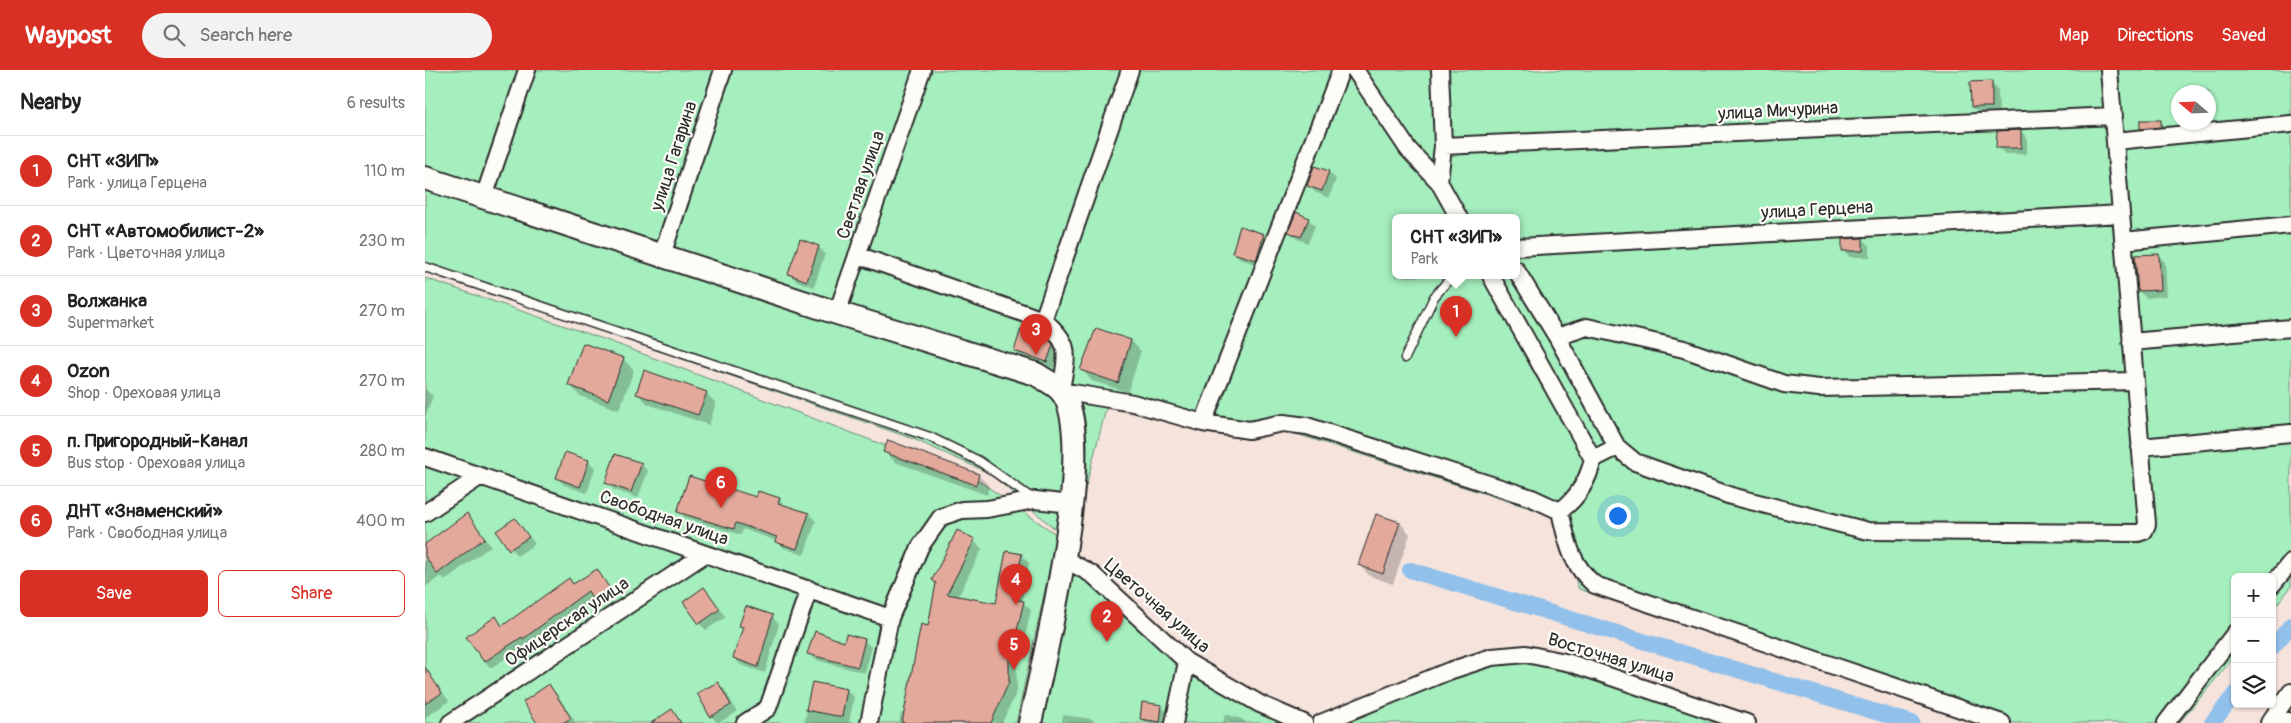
<!DOCTYPE html>
<html lang="en">
<head>
<meta charset="utf-8">
<style>
	body { margin:0; font-family:Pangolin,sans-serif; background:#f2f2f2; color:#222 }
	.controls { position:absolute; right:15px; bottom:15px; display:grid; overflow:hidden; border-radius:8px; box-shadow:0 1px 4px #0004 }
	.controls button { width:45px; height:45px; display:grid; place-items:center; padding:0; border:0; border-bottom:1px solid #e0e0e0; background:#fff; color:#222; font:25px sans-serif }
	.compass { position:absolute; left:1746px; top:15px; width:45px; height:45px; border-radius:50%; background:#fff; box-shadow:0 1px 4px #0004; rotate:289deg }
	.you { position:absolute; left:1192px; top:445px; width:18px; height:18px; margin:-12px; border:4px solid #fff; border-radius:50%; background:#1a73e8; box-shadow:0 0 0 8px #1a73e833 }
	.badge { display:grid; place-items:center; width:32px; height:32px; border-radius:50%; background:#d93025; color:#fff; font-size:16px; font-weight:700 }
	.pin { position:absolute; translate:-50% -41px; filter:drop-shadow(0 1px 2px #0008) }
	.pin::after { content:''; position:absolute; top:26px; width:18px; height:15px; background:inherit; clip-path:polygon(0 0,100% 0,50% 100%) }
	.popup { position:absolute; left:967px; top:144px; width:128px; height:65px; box-sizing:border-box; display:grid; place-content:center; border-radius:8px; background:#fff; filter:drop-shadow(0 1px 4px #0005); font-size:16px; white-space:nowrap; color:#767676 }
	.popup b { font-size:19px; color:#222 }
	.popup::after { content:''; position:absolute; left:50%; top:100%; margin-left:-10px; border:10px solid transparent; border-top-color:#fff }
	.list { margin:0; padding:0; list-style:none }
	h2 { display:flex; justify-content:space-between; align-items:center; height:65px; margin:0; padding:0 20px; font-size:21px }
	h2 small { font-size:16px; font-weight:400; color:#767676 }
	.list li { display:grid; grid-template-columns:32px 1fr auto; gap:15px; align-items:center; box-sizing:border-box; height:70px; padding:0 20px; border-top:1px solid #e0e0e0 }
	.list b { display:block; font-size:19px; white-space:nowrap }
	.list p { margin:0; font-size:16px; white-space:nowrap; color:#767676 }
	.list em { font-size:16px; font-style:normal; color:#767676 }
	.actions { display:flex; gap:10px; padding:15px 20px }
	.actions a { flex:1; padding:11px 0; border:1px solid #d93025; border-radius:8px; text-align:center; font-size:18px; color:#d93025 }
	.actions .main { background:#d93025; color:#fff }
	.icon { flex:none; width:28px; height:28px; fill:none; stroke:currentColor; stroke-width:2; stroke-linecap:round; stroke-linejoin:round }
	.map { position:relative; flex:none; width:1866px; height:653px; overflow:hidden }
	header { display:flex; align-items:center; gap:30px; box-sizing:border-box; height:70px; padding:0 25px; background:#d93025; color:#fff }
	header strong { font-size:24px }
	nav { display:flex; gap:28px; margin-inline-start:auto; font-size:18px }
	.search { width:350px; height:45px; background:#f2f2f2; display:flex; align-items:center; gap:12px; box-sizing:border-box; padding:0 18px; border-radius:28px; color:#767676; font-size:19px }
	main { display:flex }
	aside { flex:1; background:#fff }
	.map>svg:first-child { display:block }
</style>
</head>
<body>
<header>
<strong>Waypost</strong>
<div class="search"><svg class="icon" aria-label="search" viewBox="0 0 24 24"><circle cx="10" cy="10" r="6"/><path d="M15 15l6 6"/></svg>Search here</div>
<nav><a>Map</a><a>Directions</a><a>Saved</a></nav>
</header>
<main>
<aside>
<h2>Nearby<small>6 results</small></h2>
<ul class="list">
<li><span class="badge">1</span><div><b>СНТ «ЗИП»</b><p>Park · улица Герцена</p></div><em>110 m</em></li>
<li><span class="badge">2</span><div><b>СНТ «Автомобилист-2»</b><p>Park · Цветочная улица</p></div><em>230 m</em></li>
<li><span class="badge">3</span><div><b>Волжанка</b><p>Supermarket</p></div><em>270 m</em></li>
<li><span class="badge">4</span><div><b>Ozon</b><p>Shop · Ореховая улица</p></div><em>270 m</em></li>
<li><span class="badge">5</span><div><b>п. Пригородный-Канал</b><p>Bus stop · Ореховая улица</p></div><em>280 m</em></li>
<li><span class="badge">6</span><div><b>ДНТ «Знаменский»</b><p>Park · Свободная улица</p></div><em>400 m</em></li>
</ul>
<div class="actions"><a class="main">Save</a><a>Share</a></div>
</aside>
<div class="map">
<svg width="1866" height="653" viewBox="0 0 1866 653">
	<rect width="100%" height="100%" fill="#f5e3dc"/>
	<filter id="ink" filterUnits="userSpaceOnUse"><feTurbulence type="fractalNoise" baseFrequency=".02" numOctaves="2"/><feDisplacementMap in="SourceGraphic" scale="10" xChannelSelector="R" yChannelSelector="G"/><feConvolveMatrix kernelMatrix="1 2 1 2 8 2 1 2 1" color-interpolation-filters="sRGB"/></filter>
	<g filter="url(#ink)">
		<!-- green -->
		<path fill="#a5eebd" stroke="#688c74" fill-rule="evenodd" d="M0,0H1866V517L1847,540V507H1810V586L1754,653H1555L1154,519L1127,445L862,361L808,367L682,335L648,466L629,458L564,403L486,368L0,200ZM1754,22H1784V52H1754ZM971,148H1091V206H971Z
			M0,208L181,270L554,411L632,465L591,653H0Z
			M640,489L762,592L879,653H605Z
			M1101,584L1322,653H896L1024,601Z"/>
		<!-- shadow -->
		<path fill="#0003" fill-rule="evenodd" d="M1566,13L1573,20L1574,43L1554,44L1547,37Z
			M1735,51L1742,58L1723,65L1717,58ZM1730,56L1731,58L1722,59V57Z
			M1596,61L1602,68V84H1580L1573,77Z
			M890,97L904,102L911,109L904,128L890,122L883,115Z
			M883,149L890,156L883,173L872,169L865,162Z
			M816,158L839,165L846,172L838,197L816,189L809,182Z
			M1438,169L1445,176V187H1425L1418,180Z
			M394,177L400,184L389,217L371,211L364,204Z
			M1733,185L1740,192L1742,226L1721,228L1714,221Z
			M622,269L634,282L629,298L597,288L590,281Z
			M706,271L716,281L703,322L667,311L657,300Z
			M198,289L209,300L194,340L155,326L145,315Z
			M0,319L8,326L0,347Z
			M212,323H281L291,333L284,355L223,334Z
			M460,382L553,405L564,416L562,425L470,392Z
			M163,391L170,398L162,423L139,415L132,408Z
			M216,394L223,401L213,428L189,420L182,413Z
			M332,428L354,429L361,437L384,444L391,451L379,485L359,478L352,471L318,459L316,465L261,448L254,442Z
			M42,444L66,476L20,510L16,506L0,517V475Z
			M952,445L975,453L985,464L968,514L945,506L934,495Z
			M90,449L110,474L92,486L73,461Z
			M533,462L549,471L557,479L533,527L572,534L596,485L604,493L597,532L606,540L598,576L591,575L592,621L577,653L552,649V653H474L476,643H480Z
			M171,500L191,527L176,536L169,528L106,575L104,573L66,598L59,591L71,548L79,557L144,509L149,515Z
			M279,519L301,547L281,560L275,554Z
			M347,547L354,554L340,603L316,595L309,588L319,559L316,556Z
			M439,570L446,577L440,603L391,590L384,583Z
			M0,599L24,631L0,648Z
			M293,613L300,620L312,642L293,653L286,646Z
			M388,613L422,620L429,627L424,653H379Z
			M124,616L131,623L151,653H113Z
			M736,636L743,643L742,653H721L716,648Z
			M800,644L817,649L821,653H798Z
			M638,645L667,649L671,653H637Z"/>
		<g fill="none" stroke-linecap="round" stroke-linejoin="round">
			<!-- canal -->
			<path stroke="#91c0eb" stroke-width="16" d="M985,500L1487,653
				M1847,578L1866,555
				M1787,653L1810,624"/>
		</g>
		<!-- building -->
		<path fill="#e3aa9c" stroke="#2b2b2b" d="M1567,11V37H1546L1545,12Z
			M1715,50H1736V57L1715,59Z
			M1596,60V78H1571L1572,61Z
			M889,96L904,101L897,121L882,116Z
			M871,142L884,148L876,167L863,162Z
			M815,156L839,164L831,190L807,183Z
			M1438,168V181H1417V169Z
			M375,169L394,176L382,211L363,204Z
			M1734,184L1736,220L1713,221L1710,185Z
			M671,258L706,270L693,313L655,300Z
			M596,259L623,268L626,272L628,275L622,292L589,281Z
			M158,273L199,288L183,330L143,315Z
			M219,300L282,322L273,345L211,324Z
			M463,370L554,404L551,415L458,382Z
			M140,382L164,390L155,417L131,408Z
			M190,384L217,393L206,422L180,413Z
			M264,406L331,427L333,421L355,428L353,433L384,443L372,479L350,472L352,467L311,453L309,459L252,442Z
			M42,443L60,468L12,504L0,486V474Z
			M951,444L975,452L958,504L933,495Z
			M90,448L104,467L84,480L71,461Z
			M532,460L550,469L522,524L571,533L581,481L597,484L588,529L599,531L590,569L584,568V612L566,653H477L496,554L503,556L511,513L507,510Z
			M172,499L185,519L168,530L163,521L98,569L97,567L59,592L41,567L71,546L77,556L144,508L148,514Z
			M279,517L295,539L274,554L258,532Z
			M321,536L348,545L333,597L308,588L318,557L314,556Z
			M390,561L419,572L421,564L440,569L433,597L382,584Z
			M0,597L17,623L0,634Z
			M293,612L306,635L285,647L272,623Z
			M387,612L422,619L417,647L381,640Z
			M124,614L146,648L138,653H112L98,632Z
			M717,632L737,635L735,652L715,649Z
			M247,639L256,653H226Z"/>
		<g fill="none" stroke-linecap="round" stroke-linejoin="round">
			<!-- lane casing -->
			<g stroke="#2b2b2b" stroke-width="11">
				<path id="lane" d="M0,197L505,367L554,391L608,429
					M980,288L1009,227L1027,206"/>
			</g>
			<!-- street casing -->
			<g stroke="#2b2b2b" stroke-width="20">
				<path id="street" d="M705,0L618,250C649,275 641,285 636,321L708,333L778,353L824,360L858,353L882,356L1107,428L1135,441C1142,471 1145,494 1170,515L1577,653
					M930,0L983,79L1014,112
					M1015,0L1018,76L1014,112L1034,148
					M1690,71L1866,54
					M1018,76L1689,46
					M59,127L102,0
					M1698,171L1866,155
					M1091,177L1696,144
					M237,185L298,0
					M432,185L618,250
					M1091,200L1132,267L1192,377
					M1066,206L1168,389C1163,411 1153,428 1135,441
					M412,243L497,0
					M1132,267L1162,257L1259,279L1359,314L1394,318L1709,311
					M1706,272L1866,258
					M778,353L916,0
					M1715,377L1866,363
					M0,387L465,548
					M1168,389L1192,377L1210,392L1306,426L1443,461L1713,463L1719,461L1722,454L1684,0
					M0,443L56,406
					M640,489L668,505L762,592L835,634L879,653
					M1847,515L1866,492
					M1849,646L1866,652
					M25,653L280,484
					M320,653L343,638L384,519
					M444,653L465,548L495,477L516,447L537,440L562,439L610,430L646,434
					M749,653L762,592
					M896,653L1024,601L1067,587L1101,584L1145,593L1322,653
					M1741,653L1810,563
					M1844,653L1866,622"/>
			</g>
			<!-- secondary casing -->
			<g stroke="#2b2b2b" stroke-width="26">
				<path id="secondary" d="M0,108L412,243L611,304C618,309 630,314 636,321C675,365 618,593 605,653"/>
			</g>
			<!-- lane -->
			<use href="#lane" stroke="#fdfcf7" stroke-width="8"/>
			<!-- street -->
			<use href="#street" stroke="#fdfcf7" stroke-width="16"/>
			<!-- secondary -->
			<use href="#secondary" stroke="#fdfcf7" stroke-width="22"/>
		</g>
	</g>
	<g text-anchor="middle" dominant-baseline="central" stroke-width="4.5" stroke-linejoin="round" paint-order="stroke">
		<!-- street labels -->
		<g font-size="18" fill="#2b2b2b" stroke="#fdfcf7">
			<text transform="translate(1353 41) rotate(-3)">улица Мичурина</text>
			<text transform="translate(249 86) rotate(-72)">улица Гагарина</text>
			<text transform="translate(436 115) rotate(-71)">Светлая улица</text>
			<text transform="translate(1392 140) rotate(-3)">улица Герцена</text>
			<text transform="translate(239 448) rotate(19)">Свободная улица</text>
			<text transform="translate(732 536) rotate(41)">Цветочная улица</text>
			<text transform="translate(142 552) rotate(-34)">Офицерская улица</text>
			<text transform="translate(1186 588) rotate(17)">Восточная улица</text>
		</g>
	</g>
</svg>
<div class="controls">
<button>+</button>
<button>−</button>
<button><svg class="icon" aria-label="layers" viewBox="0 0 24 24"><path d="M12 4l9 5-9 5-9-5zM3 14l9 5 9-5"/></svg></button>
</div>
<svg class="compass" viewBox="-18 -18 36 36"><path d="M0-13l5 13h-10z" fill="#e53935"/><path d="M0 13l5-13h-10z" fill="#767676"/></svg>
<div class="you"></div>
<div class="pin badge" style="left:1031px;top:267px">1</div>
<div class="popup"><b>СНТ «ЗИП»</b>Park</div>
<div class="pin badge" style="left:682px;top:572px">2</div>
<div class="pin badge" style="left:611px;top:285px">3</div>
<div class="pin badge" style="left:591px;top:535px">4</div>
<div class="pin badge" style="left:589px;top:600px">5</div>
<div class="pin badge" style="left:296px;top:438px">6</div>
</div>
</main>
</body>
</html>
